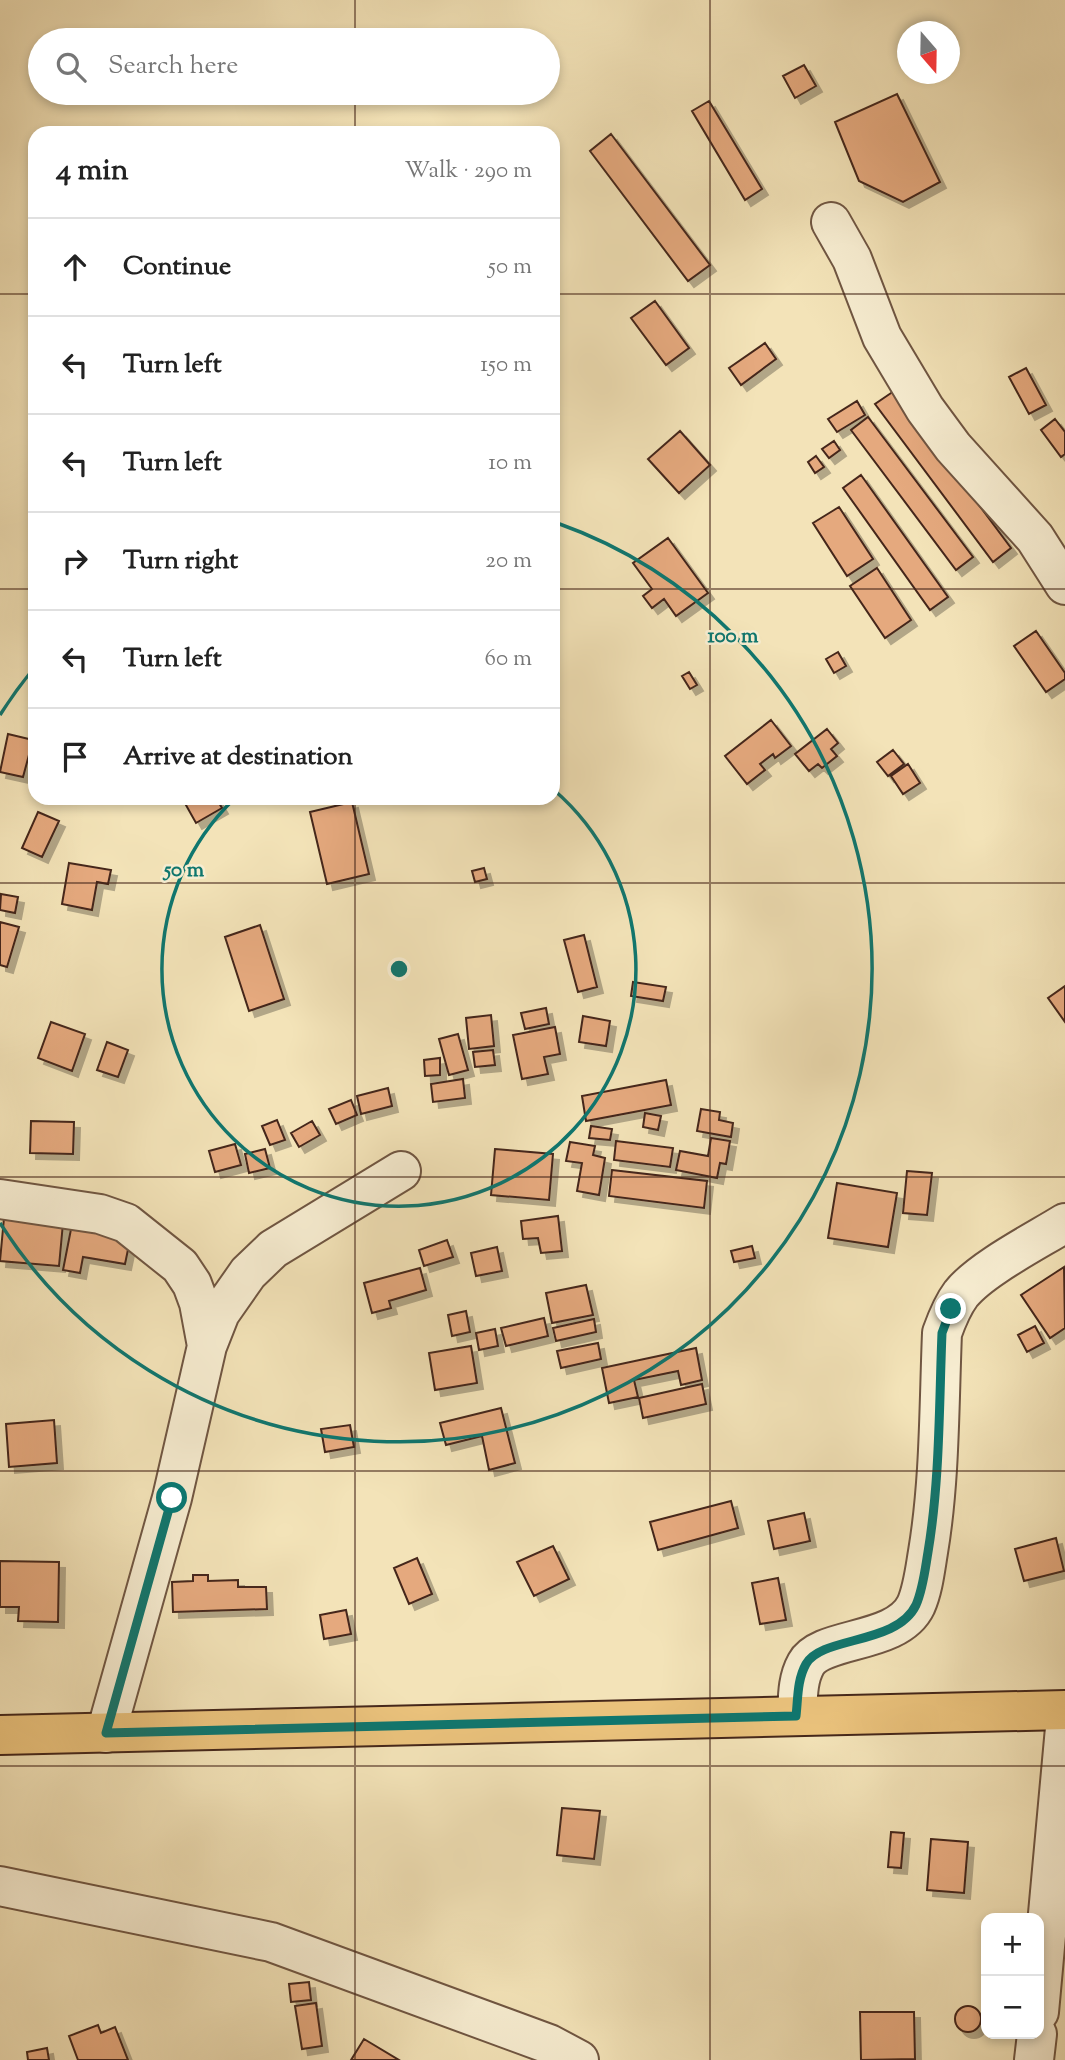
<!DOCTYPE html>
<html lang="en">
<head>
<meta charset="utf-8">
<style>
	body { margin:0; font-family:"Sorts Mill Goudy",serif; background:#f6f6f6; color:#222 }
	.controls { position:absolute; right:21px; bottom:21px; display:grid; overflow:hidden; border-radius:14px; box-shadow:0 4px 10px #0003 }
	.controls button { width:63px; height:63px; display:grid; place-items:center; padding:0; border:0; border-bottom:2px solid #e0e0e0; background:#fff; color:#222; font:35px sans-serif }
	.compass { position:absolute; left:897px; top:21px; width:63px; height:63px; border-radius:50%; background:#fff; box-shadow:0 4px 10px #0003; rotate:160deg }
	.stop { position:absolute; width:21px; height:21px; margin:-16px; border:5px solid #0f766e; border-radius:50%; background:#fff }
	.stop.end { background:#0f766e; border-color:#fff; box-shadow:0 2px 7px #0008 }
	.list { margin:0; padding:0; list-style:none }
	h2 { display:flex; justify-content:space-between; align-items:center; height:91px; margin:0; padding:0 28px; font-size:30px }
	h2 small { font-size:23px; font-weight:400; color:#767676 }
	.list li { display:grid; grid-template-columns:46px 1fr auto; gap:21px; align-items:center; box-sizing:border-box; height:98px; padding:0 28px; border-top:2px solid #e0e0e0 }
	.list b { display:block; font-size:26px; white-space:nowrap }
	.list em { font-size:23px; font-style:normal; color:#767676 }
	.icon { flex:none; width:38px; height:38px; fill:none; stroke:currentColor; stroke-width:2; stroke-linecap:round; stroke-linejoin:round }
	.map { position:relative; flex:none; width:1065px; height:2060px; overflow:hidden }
	.search { position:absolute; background:#fff; box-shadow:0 4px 10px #0003; left:28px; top:28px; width:532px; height:77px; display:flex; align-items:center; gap:18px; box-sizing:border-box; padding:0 24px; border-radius:38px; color:#767676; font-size:26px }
	.panel { position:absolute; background:#fff; box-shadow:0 4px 10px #0003; left:28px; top:126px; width:532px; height:679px; border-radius:21px }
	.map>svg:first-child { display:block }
</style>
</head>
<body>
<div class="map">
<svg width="1065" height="2060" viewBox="0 0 1065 2060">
	<defs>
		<filter id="shadow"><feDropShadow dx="6" dy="6" stdDeviation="0" flood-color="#0004"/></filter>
	</defs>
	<rect width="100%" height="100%" fill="#f3e3b8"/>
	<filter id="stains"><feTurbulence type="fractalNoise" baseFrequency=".00286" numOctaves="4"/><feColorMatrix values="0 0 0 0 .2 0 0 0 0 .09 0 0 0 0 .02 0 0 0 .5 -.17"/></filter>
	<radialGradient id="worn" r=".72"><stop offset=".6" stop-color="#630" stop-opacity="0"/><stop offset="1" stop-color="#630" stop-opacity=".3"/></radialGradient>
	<!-- building -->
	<path fill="#e5a97e" stroke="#45271a" stroke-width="2" filter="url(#shadow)" d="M804,65L816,86L795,98L783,76Z
		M897,94L940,182L903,202L859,181L835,122Z
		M709,101L762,189L745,200L692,111Z
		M611,134L710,265L688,281L590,151Z
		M655,301L689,348L666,365L631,318Z
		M765,343L776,359L741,385L729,368Z
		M1026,368L1046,405L1029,414L1009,377Z
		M894,391L1011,548L993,562L875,404Z
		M857,401L865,415L837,432L828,419Z
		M868,417L973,557L956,570L851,430Z
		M1055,419L1065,432V454L1061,457L1041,430Z
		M680,431L710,465L679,493L648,459Z
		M834,441L840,450L829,458L822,449Z
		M816,456L824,467L815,473L808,462Z
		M861,475L948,597L930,610L843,488Z
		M839,507L873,559L847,576L813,523Z
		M668,538L708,593L676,616L664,599L652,608L643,596L652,589L633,563Z
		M877,568L911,620L885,638L850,586Z
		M1036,631L1065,673V679L1046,692L1014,646Z
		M838,652L846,666L834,673L826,659Z
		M689,672L697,685L690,689L682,676Z
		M771,720L791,746L775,758L773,754L760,764L765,770L747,784L725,756Z
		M827,729L838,743L831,749L837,756L822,768L818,764L809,771L795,754Z
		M8,734L33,740L23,777L0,772Z
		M893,750L904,764L888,776L877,762Z
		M908,764L920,783L903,794L891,776Z
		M182,798H216L222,808L196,823Z
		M352,802L369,874L327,884L310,812Z
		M38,812L59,821L42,857L22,848Z
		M69,863L111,870L108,884L97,882L92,910L62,904Z
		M484,868L487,879L475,882L472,871Z
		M1,894L18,897L15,913L0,910Z
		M0,922L19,927L7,967L0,965Z
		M260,925L284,999L249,1011L225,937Z
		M584,935L597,987L578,992L564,940Z
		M633,982L666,987L663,1001L631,996Z
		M1065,986V1022L1048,998Z
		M546,1008L549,1024L525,1029L521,1013Z
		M491,1015L494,1046L469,1049L466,1018Z
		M583,1016L610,1021L606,1046L579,1042Z
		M51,1022L85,1034L72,1071L38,1058Z
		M555,1027L560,1054L544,1057L548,1074L522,1079L513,1035Z
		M458,1034L468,1070L449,1075L439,1039Z
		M107,1042L128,1050L118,1077L97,1070Z
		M493,1050L495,1065L475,1067L473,1052Z
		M440,1058V1075L425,1076L424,1060Z
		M463,1079L465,1098L433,1102L431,1084Z
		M666,1080L671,1105L586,1121L582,1096Z
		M388,1088L392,1106L361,1114L357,1096Z
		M351,1100L357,1115L336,1124L329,1109Z
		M701,1109L720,1112L719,1120L733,1123L731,1137L697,1131Z
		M645,1113L661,1116L658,1130L643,1127Z
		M277,1120L285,1140L270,1145L262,1126Z
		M31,1121L74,1122L73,1154L30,1153Z
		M312,1121L320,1135L299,1147L291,1133Z
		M591,1126L612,1129L610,1140L589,1138Z
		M711,1138L730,1141L726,1164L720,1163L717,1178L676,1170L680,1151L708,1156Z
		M616,1141L673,1148L670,1167L614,1160Z
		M570,1142L595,1146L593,1155L605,1158L599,1195L577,1191L582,1163L566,1161Z
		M235,1144L241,1165L215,1172L209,1151Z
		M265,1149L270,1168L249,1173L245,1154Z
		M495,1149L553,1154L549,1200L491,1195Z
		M612,1170L707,1181L704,1208L609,1196Z
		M907,1171L932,1173L927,1215L903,1213Z
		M837,1183L897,1193L888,1247L828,1238Z
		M558,1216L562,1251L541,1253L538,1238L523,1239L521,1221Z
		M4,1218L63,1223L59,1266L0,1261Z
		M72,1224L131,1235L125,1264L83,1257L80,1273L63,1270Z
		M447,1240L453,1257L424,1266L419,1250Z
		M752,1246L755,1258L734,1262L731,1251Z
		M497,1247L502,1271L476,1276L471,1253Z
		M1064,1267L1065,1328L1050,1338L1021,1295Z
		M420,1268L426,1290L389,1301L391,1308L372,1313L364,1283Z
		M586,1285L593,1315L552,1323L546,1293Z
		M466,1311L470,1332L452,1336L448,1315Z
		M544,1318L548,1336L506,1346L501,1328Z
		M594,1319L596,1332L556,1341L553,1328Z
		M1035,1326L1044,1343L1027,1352L1018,1335Z
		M495,1329L498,1346L479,1350L476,1333Z
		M598,1343L601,1359L561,1368L557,1351Z
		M471,1346L477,1383L435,1390L429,1353Z
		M696,1348L702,1380L681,1385L678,1371L634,1380L638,1397L609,1403L602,1368Z
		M702,1384L706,1404L643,1418L639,1398Z
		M501,1408L515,1463L489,1470L482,1436L446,1445L440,1423Z
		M54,1420L57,1463L9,1467L6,1424Z
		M350,1425L354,1447L325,1452L321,1429Z
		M731,1501L738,1528L658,1550L650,1522Z
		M804,1513L810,1541L774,1549L768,1521Z
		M1056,1538L1064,1571L1024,1581L1015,1549Z
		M553,1546L569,1579L534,1596L517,1562Z
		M417,1558L432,1594L409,1604L394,1568Z
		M0,1561L59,1562L58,1622L18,1621L19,1607H0Z
		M193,1575H208V1581L238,1580V1587H266L267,1609L173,1612L172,1582L193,1581Z
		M778,1578L786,1620L760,1624L752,1583Z
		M346,1610L351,1634L324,1639L320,1615Z
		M562,1808L600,1811L594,1859L557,1855Z
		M891,1832L904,1833L901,1868L888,1867Z
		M931,1839L968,1842L964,1893L927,1890Z
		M309,1982L311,2000L291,2002L289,1984Z
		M316,2003L322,2046L302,2049L295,2006Z
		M955 2019a13 13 0 1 1 26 0a13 13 0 1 1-26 0Z
		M860,2012H914L915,2059L861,2060Z
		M98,2025L101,2033L115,2027L128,2060H78L69,2036Z
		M364,2039L399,2060H351Z
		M47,2048L49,2060H28L27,2052Z"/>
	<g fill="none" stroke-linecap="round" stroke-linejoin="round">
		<!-- minor casing -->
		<g stroke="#705642" stroke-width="42">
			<path id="minor" d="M831,222L852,259L882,337L925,409L953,447L1035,538L1065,585
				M0,1199L100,1214L126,1223L180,1266L192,1284L199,1303L207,1346
				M797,1716C798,1699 797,1680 806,1664C821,1636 897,1645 916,1605C923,1589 925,1570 928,1552C940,1480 939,1406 942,1333C947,1319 952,1306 961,1294C981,1269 1036,1241 1065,1223
				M106,1733L172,1498L207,1346L220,1313L248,1273L273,1249L401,1171
				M0,1886L271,1942L549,2044L579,2060
				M1039,2012L1065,1728
				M1034,2060L1037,2034"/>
		</g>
		<!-- major casing -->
		<g stroke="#45271a" stroke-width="42">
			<path id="major" d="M0,1735L1065,1710"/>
		</g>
		<!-- minor -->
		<use href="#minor" stroke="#f7edd1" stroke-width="38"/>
		<!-- major -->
		<use href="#major" stroke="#eac27c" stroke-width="38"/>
	</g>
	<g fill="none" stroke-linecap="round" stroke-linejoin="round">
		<!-- route -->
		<path stroke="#0f766e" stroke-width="9" d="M172,1498L106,1733L796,1716C798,1699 797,1680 806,1664C822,1636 897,1645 916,1605C923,1589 925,1570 928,1552C940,1480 939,1406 942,1333L951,1309"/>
	</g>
	<!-- grid -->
	<path fill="none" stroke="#45271a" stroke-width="2" stroke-opacity="0.55" d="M355,0V40M710,0V2060M355,93V133M0,294H35M553,294H1065M0,589H35M553,589H1065M355,798V2060M0,883H1065M0,1177H1065M0,1471H1065M0,1766H1065"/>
	<!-- distance rings -->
	<g fill="none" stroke="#0f766e" stroke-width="3.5">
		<path d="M554 790A237 237 0 1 1 234 799"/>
		<path d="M0 715A473 473 0 0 1 34 668M557 523A473 473 0 1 1 0 1223"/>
	</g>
	<circle cx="399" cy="969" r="10" fill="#0f766e" stroke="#f7edd1" stroke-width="3.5"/>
	<g font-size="21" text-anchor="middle" font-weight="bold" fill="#0f766e" stroke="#f7edd1" stroke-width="5" stroke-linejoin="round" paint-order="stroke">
		<text x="733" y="642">100 m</text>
		<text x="184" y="876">50 m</text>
	</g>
	<rect width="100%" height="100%" filter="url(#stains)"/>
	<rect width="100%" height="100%" fill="url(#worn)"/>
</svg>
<div class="controls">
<button>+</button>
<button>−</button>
</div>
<svg class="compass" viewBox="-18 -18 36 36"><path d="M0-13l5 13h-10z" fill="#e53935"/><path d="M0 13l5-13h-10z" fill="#767676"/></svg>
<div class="stop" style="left:172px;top:1498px"></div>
<div class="stop end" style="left:951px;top:1309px"></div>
<div class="search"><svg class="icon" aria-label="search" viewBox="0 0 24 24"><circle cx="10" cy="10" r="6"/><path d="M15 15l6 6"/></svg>Search here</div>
<section class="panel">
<h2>4 min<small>Walk · 290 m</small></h2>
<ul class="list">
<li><svg class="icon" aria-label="ahead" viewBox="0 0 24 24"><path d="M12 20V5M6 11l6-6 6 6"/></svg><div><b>Continue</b></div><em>50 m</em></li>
<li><svg class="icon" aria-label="left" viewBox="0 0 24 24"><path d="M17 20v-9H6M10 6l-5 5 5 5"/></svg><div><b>Turn left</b></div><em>150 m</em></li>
<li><svg class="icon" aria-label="left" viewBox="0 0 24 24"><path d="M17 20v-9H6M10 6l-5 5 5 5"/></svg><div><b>Turn left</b></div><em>10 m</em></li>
<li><svg class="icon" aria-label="right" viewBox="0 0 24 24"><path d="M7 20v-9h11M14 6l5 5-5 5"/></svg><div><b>Turn right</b></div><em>20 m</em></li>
<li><svg class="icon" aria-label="left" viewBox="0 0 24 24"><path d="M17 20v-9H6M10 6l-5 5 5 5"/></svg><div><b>Turn left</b></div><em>60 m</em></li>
<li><svg class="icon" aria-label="arrive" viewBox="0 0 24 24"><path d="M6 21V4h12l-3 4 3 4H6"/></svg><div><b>Arrive at destination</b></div></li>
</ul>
</section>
</div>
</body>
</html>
